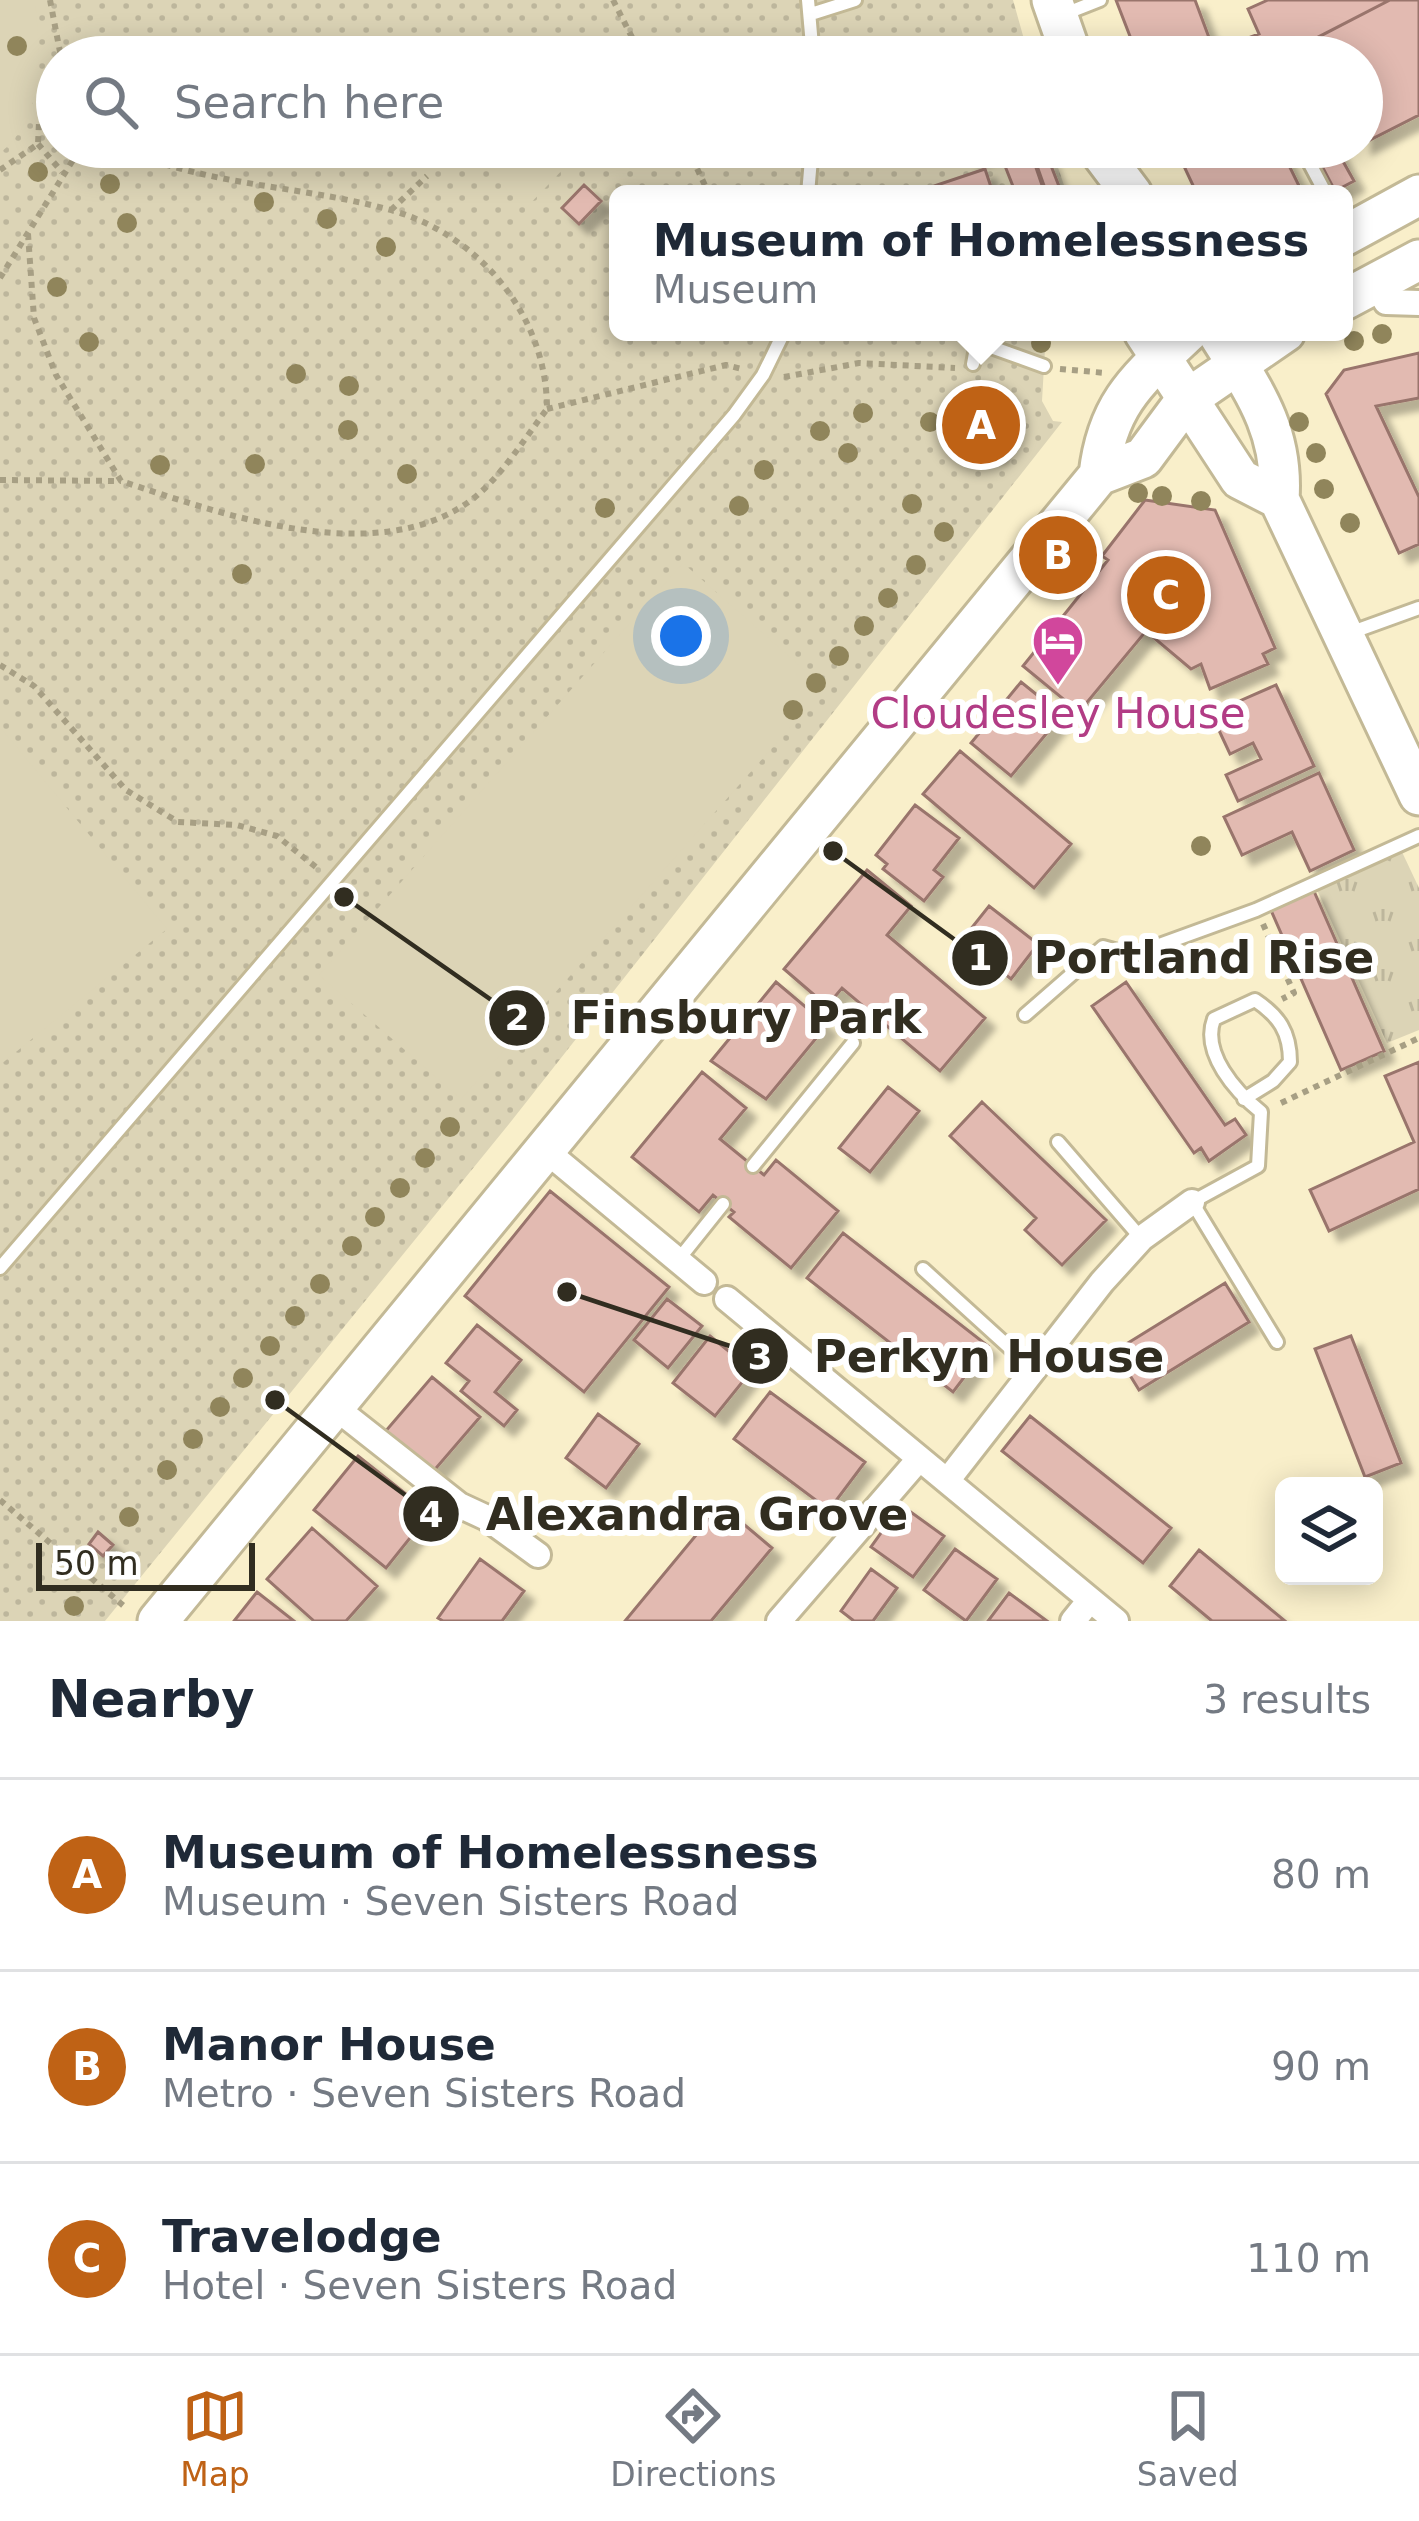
<!DOCTYPE html>
<html lang="en">
<head>
<meta charset="utf-8">
<style>
	body { margin:0; font-family:"DejaVu Sans",sans-serif; background:#f2f2f3; color:#1f2937 }
	.controls { position:absolute; right:36px; bottom:36px; display:grid; overflow:hidden; border-radius:18px; box-shadow:0 6px 30px #0003 }
	.controls button { width:108px; height:108px; display:grid; place-items:center; padding:0; border:0; border-bottom:3px solid #e0e1e3; background:#fff; color:#1f2937; font:60px sans-serif }
	.scale { position:absolute; left:36px; bottom:30px; width:219px; box-sizing:border-box; padding-left:12px; border:6px solid #312d20; border-top:0; font-size:33px; line-height:42px; white-space:nowrap; color:#312d20; -webkit-text-stroke:9px #fff; paint-order:stroke }
	.you { position:absolute; left:681px; top:636px; width:42px; height:42px; margin:-30px; border:9px solid #fff; border-radius:50%; background:#1a73e8; box-shadow:0 0 0 18px #1a73e833 }
	.badge { display:grid; place-items:center; width:78px; height:78px; border-radius:50%; background:#bf6215; color:#fff; font-size:39px; font-weight:700 }
	.pin { position:absolute; translate:-50% -50%; border:6px solid #fff; box-shadow:0 3px 12px #0006 }
	.popup { position:absolute; left:609px; top:185px; width:744px; height:156px; box-sizing:border-box; display:grid; place-content:center; border-radius:18px; background:#fff; filter:drop-shadow(0 3px 9px #0005); font-size:39px; white-space:nowrap; color:#747a83 }
	.popup b { font-size:45px; color:#1f2937 }
	.popup::after { content:''; position:absolute; left:50%; top:100%; margin-left:-24px; border:24px solid transparent; border-top-color:#fff }
	.list { margin:0; padding:0; list-style:none }
	h2 { display:flex; justify-content:space-between; align-items:center; height:156px; margin:0; padding:0 48px; font-size:51px }
	h2 small { font-size:39px; font-weight:400; color:#747a83 }
	.list li { display:grid; grid-template-columns:78px 1fr auto; gap:36px; align-items:center; box-sizing:border-box; height:192px; padding:0 48px; border-top:3px solid #e0e1e3 }
	.list b { display:block; font-size:45px; white-space:nowrap }
	.list p { margin:0; font-size:39px; white-space:nowrap; color:#747a83 }
	.list em { font-size:39px; font-style:normal; color:#747a83 }
	.icon { flex:none; width:66px; height:66px; fill:none; stroke:currentColor; stroke-width:2; stroke-linecap:round; stroke-linejoin:round }
	.map { position:relative; flex:none; width:1419px; height:1621px; overflow:hidden }
	.search { position:absolute; background:#fff; box-shadow:0 6px 30px #0003; left:36px; right:36px; top:36px; height:132px; display:flex; align-items:center; gap:30px; box-sizing:border-box; padding:0 42px; border-radius:66px; color:#747a83; font-size:45px }
	.sheet { height:732px; background:#fff }
	nav { display:flex; justify-content:space-around; align-items:center; box-sizing:border-box; height:168px; border-top:3px solid #e0e1e3; background:#fff; font-size:33px; color:#747a83 }
	nav a { display:grid; justify-items:center; gap:6px }
	nav .on { color:#bf6215 }
	.map>svg:first-child { display:block }
</style>
</head>
<body>
<div class="map">
<svg width="1419" height="1621" viewBox="0 0 1419 1621">
	<defs>
		<pattern id="grass-tufts" width="24" height="20" patternUnits="userSpaceOnUse" patternTransform="scale(3)"><rect width="24" height="20" fill="#dcd4b6"/><path d="M3 7l-1-3M5 7V3M7 7l1-3M15 17l-1-3M17 17v-4M19 17l1-3" fill="none" stroke="#bdb69c"/></pattern>
		<pattern id="park-dots" width="8" height="8" patternUnits="userSpaceOnUse" patternTransform="scale(3)"><rect width="8" height="8" fill="#dcd4b6"/><path d="M2 2h.1M6 6h.1" fill="none" stroke="#bdb69c" stroke-width="1.8" stroke-linecap="round"/></pattern>
		<filter id="shadow"><feDropShadow dx="10" dy="10" stdDeviation="3" flood-color="#0004"/></filter>
	</defs>
	<rect width="100%" height="100%" fill="#f9efca"/>
	<!-- grass -->
	<path fill="url(#grass-tufts)" d="M1402,852L1419,888V1030L1387,1043L1317,890Z"/>
	<!-- park -->
	<path fill="url(#park-dots)" d="M0,0H1013L1029,57H57V147H1051L1067,194H618V332H1046L1042,401L1053,421L1062,422L509,1124L105,1621H0Z"/>
	<!-- garden -->
	<path fill="#dcd4b6" d="M0,0H35C40,53 47,116 0,153Z
		M479,147H550L568,164L526,208L471,155Z
		M683,563L825,688L461,1099L319,975Z
		M0,727L167,929L0,1065Z"/>
	<!-- building -->
	<path fill="#e2bab1" stroke="#99746c" stroke-width="3" filter="url(#shadow)" d="M1116,0H1195L1214,51L1226,46L1231,57H1138Z
		M1268,0H1390L1280,57H1231L1226,46L1259,34L1248,9Z
		M1390,0H1419V115L1362,144V57L1287,53Z
		M967,147H1000L970,158Z
		M1029,147L1045,194H1016L998,148Z
		M1175,147H1280L1303,194H1197Z
		M1312,147H1335L1354,181L1335,191Z
		M1048,158L1062,194H1047L1036,163Z
		M985,169L993,193L913,194V193Z
		M584,185L601,201L579,224L562,208Z
		M1419,353V398L1376,406L1419,497V544L1399,553L1326,394L1344,370Z
		M964,399L1001,401L997,452L960,449Z
		M1145,500L1215,510L1275,648L1263,654L1268,664L1210,689L1201,664L1191,669L1146,631L1079,712L1023,666L1108,560L1102,556Z
		M1021,682L1062,715L1011,776L971,743Z
		M1276,685L1314,766L1238,801L1226,775L1261,759L1253,743L1230,754L1216,724L1239,714L1235,703Z
		M960,751L1071,844L1034,888L923,794Z
		M1319,773L1354,850L1310,871L1292,832L1242,855L1224,817Z
		M915,805L959,838L934,870L943,877L924,901L883,869L887,864L876,855Z
		M867,870L911,906L887,935L985,1018L940,1071L842,988L827,1006L784,969Z
		M1313,889L1384,1051L1341,1070L1270,908Z
		M989,906L1038,944L1011,979L962,940Z
		M776,982L827,1025L766,1099L711,1061Z
		M1126,982L1225,1125L1235,1119L1246,1135L1209,1161L1201,1148L1194,1153L1092,1006Z
		M1419,1062V1189L1329,1231L1310,1190L1414,1142L1385,1076Z
		M702,1072L746,1108L720,1139L764,1175L776,1160L838,1211L791,1268L729,1217L734,1212L713,1195L699,1212L632,1157Z
		M888,1087L919,1111L870,1172L839,1148Z
		M982,1102L1106,1220L1062,1265L1025,1230L1036,1218L950,1136Z
		M550,1191L669,1287L584,1392L465,1296Z
		M843,1233L988,1346L953,1392L807,1278Z
		M1225,1283L1249,1322L1139,1390L1115,1351Z
		M667,1299L702,1326L668,1368L634,1340Z
		M477,1325L521,1360L495,1392L517,1410L504,1426L461,1391L469,1381L446,1363Z
		M710,1336L752,1370L715,1416L673,1383Z
		M1351,1336L1401,1463L1365,1477L1315,1349Z
		M432,1377L480,1417L431,1474L384,1433Z
		M770,1392L865,1462L829,1510L734,1439Z
		M598,1414L639,1444L606,1488L566,1458Z
		M1030,1416L1171,1528L1143,1563L1002,1451Z
		M358,1456L430,1513L386,1568L314,1510Z
		M721,1505L772,1548L711,1621H625Z
		M901,1505L944,1536L913,1577L871,1547Z
		M312,1528L377,1586L346,1621H314L267,1579Z
		M98,1532L113,1545L103,1556L89,1544Z
		M955,1549L997,1579L966,1621L924,1590Z
		M1199,1550L1285,1621H1212L1170,1586Z
		M480,1559L524,1591L502,1621H443L438,1618Z
		M871,1569L897,1588L873,1621H854L841,1611Z
		M257,1592L294,1621H234Z
		M1009,1593L1047,1621H988Z"/>
	<g fill="none" stroke-linecap="round" stroke-linejoin="round">
		<!-- service casing -->
		<g stroke="#c3b996" stroke-width="18">
			<path id="service" d="M808,0L813,57
				M811,14L855,0
				M1062,15L1100,0
				M1301,147L1326,194
				M808,194L812,147
				M980,343L1044,366
				M973,364L979,332
				M1347,634L1419,608
				M1025,1015L1103,947L1132,955L1256,910L1419,836
				M1244,1099L1273,1081L1290,1062C1290,1032 1279,1016 1255,1000L1214,1019C1201,1053 1236,1092 1261,1112L1258,1166L1192,1202L1277,1342
				M1058,1142L1141,1238
				M753,1166L853,1043
				M679,1259L723,1204
				M0,1268L734,415L763,375L784,332
				M923,1269L1032,1368"/>
		</g>
		<!-- minor casing -->
		<g stroke="#c3b996" stroke-width="30">
			<path id="minor" d="M1375,282L1386,302L1419,303
				M545,1150L704,1282
				M727,1299L1116,1621
				M336,1408L459,1505L487,1518L538,1555
				M947,1481L1102,1282L1142,1238L1192,1202
				M779,1621L919,1459
				M1073,1621L1090,1600"/>
		</g>
		<!-- primary casing -->
		<g stroke="#c3b996" stroke-width="45">
			<path id="primary" d="M1052,0L1072,57
				M1102,154L1132,194
				M1144,332L1240,479L1279,499
				M1217,332C1252,388 1284,430 1279,499L1419,795"/>
		</g>
		<!-- trunk casing -->
		<g stroke="#c3b996" stroke-width="45">
			<path id="trunk" d="M1344,236L1419,195
				M1344,300L1419,260
				M1099,475C1107,404 1137,380 1188,332
				M158,1621L1099,475L1143,458L1186,400L1285,332"/>
		</g>
		<!-- path -->
		<path stroke="#a79f84" stroke-width="6" stroke-dasharray="6 6" stroke-linecap="butt" d="M50,0L61,57
			M613,0L642,57
			M38,144L62,172
			M687,147L709,194
			M0,170L38,144L39,122L57,78
			M391,210L427,176
			M28,234L34,318L56,375L121,481C219,513 374,570 470,501C499,480 525,438 547,409C547,316 479,233 387,209C297,185 205,186 119,147
			M0,278L81,147
			M1060,369L1106,373
			M784,377L859,363L955,368
			M547,409L726,365L742,369
			M0,480L121,481
			M0,665L34,686L126,790L178,822L237,825L277,836L317,868
			M1263,924L1294,993L1282,999
			M1281,1103L1419,1038
			M0,1500L125,1607"/>
		<!-- service -->
		<use href="#service" stroke="#fff" stroke-width="12"/>
		<!-- minor -->
		<use href="#minor" stroke="#fff" stroke-width="24"/>
		<!-- primary -->
		<use href="#primary" stroke="#fff" stroke-width="39"/>
		<!-- trunk -->
		<use href="#trunk" stroke="#fff" stroke-width="39"/>
	</g>
	<!-- trees -->
	<g fill="#90855b">
		<circle cx="17" cy="46" r="10"/>
		<circle cx="38" cy="172" r="10"/>
		<circle cx="110" cy="184" r="10"/>
		<circle cx="264" cy="202" r="10"/>
		<circle cx="327" cy="219" r="10"/>
		<circle cx="127" cy="223" r="10"/>
		<circle cx="386" cy="247" r="10"/>
		<circle cx="57" cy="287" r="10"/>
		<circle cx="1382" cy="334" r="10"/>
		<circle cx="1354" cy="341" r="10"/>
		<circle cx="89" cy="342" r="10"/>
		<circle cx="1041" cy="343" r="10"/>
		<circle cx="296" cy="374" r="10"/>
		<circle cx="349" cy="386" r="10"/>
		<circle cx="863" cy="413" r="10"/>
		<circle cx="930" cy="422" r="10"/>
		<circle cx="1299" cy="422" r="10"/>
		<circle cx="348" cy="430" r="10"/>
		<circle cx="820" cy="431" r="10"/>
		<circle cx="848" cy="453" r="10"/>
		<circle cx="1316" cy="453" r="10"/>
		<circle cx="255" cy="464" r="10"/>
		<circle cx="160" cy="465" r="10"/>
		<circle cx="764" cy="470" r="10"/>
		<circle cx="407" cy="474" r="10"/>
		<circle cx="1324" cy="489" r="10"/>
		<circle cx="1138" cy="493" r="10"/>
		<circle cx="1162" cy="496" r="10"/>
		<circle cx="1201" cy="501" r="10"/>
		<circle cx="912" cy="504" r="10"/>
		<circle cx="739" cy="506" r="10"/>
		<circle cx="605" cy="508" r="10"/>
		<circle cx="1350" cy="523" r="10"/>
		<circle cx="944" cy="532" r="10"/>
		<circle cx="916" cy="565" r="10"/>
		<circle cx="242" cy="574" r="10"/>
		<circle cx="888" cy="598" r="10"/>
		<circle cx="864" cy="626" r="10"/>
		<circle cx="839" cy="656" r="10"/>
		<circle cx="816" cy="683" r="10"/>
		<circle cx="793" cy="710" r="10"/>
		<circle cx="1201" cy="846" r="10"/>
		<circle cx="450" cy="1127" r="10"/>
		<circle cx="425" cy="1158" r="10"/>
		<circle cx="400" cy="1188" r="10"/>
		<circle cx="375" cy="1217" r="10"/>
		<circle cx="352" cy="1246" r="10"/>
		<circle cx="320" cy="1284" r="10"/>
		<circle cx="295" cy="1316" r="10"/>
		<circle cx="270" cy="1346" r="10"/>
		<circle cx="243" cy="1378" r="10"/>
		<circle cx="220" cy="1407" r="10"/>
		<circle cx="193" cy="1439" r="10"/>
		<circle cx="167" cy="1470" r="10"/>
		<circle cx="129" cy="1517" r="10"/>
		<circle cx="74" cy="1606" r="10"/>
	</g>
	<!-- icons -->
	<defs>
		<g id="hotel-pin" transform="scale(2.7)"><path d="M0 17L-7.5 6A9.5 9.5 0 1 1 7.5 6Z" fill="#d1479c" stroke="#fff"/><path d="M-6-4.5h1.5V1H6V5H4.5V3h-9V5H-6ZM-4 0a1.8 1.8 0 1 1 3.6 0ZM.5 0V-2.5h3Q6-2.5 6 0Z" fill="#fff"/></g>
	</defs>
	<g fill-rule="evenodd">
		<use href="#hotel-pin" x="1058" y="641"/>
	</g>
	<g text-anchor="middle" dominant-baseline="central" stroke-width="12" stroke-linejoin="round" paint-order="stroke">
		<!-- hotel labels -->
		<g font-size="42" fill="#b23c85" stroke="#fff">
			<text x="1058" y="713">Cloudesley House</text>
		</g>
	</g>
	<!-- callouts -->
	<path fill="none" stroke="#312d20" stroke-width="4.5" d="M833 851L980 958M344 897L517 1018M567 1292L760 1356M275 1400L431 1514"/>
	<g fill="#312d20" stroke="#fff" stroke-width="4.5">
		<circle cx="833" cy="851" r="12"/>
		<circle cx="344" cy="897" r="12"/>
		<circle cx="567" cy="1292" r="12"/>
		<circle cx="275" cy="1400" r="12"/>
		<circle cx="980" cy="958" r="30"/>
		<circle cx="517" cy="1018" r="30"/>
		<circle cx="760" cy="1356" r="30"/>
		<circle cx="431" cy="1514" r="30"/>
	</g>
	<g font-size="36" text-anchor="middle" font-weight="bold" fill="#fff">
		<text x="980" y="970">1</text>
		<text x="517" y="1030">2</text>
		<text x="760" y="1369">3</text>
		<text x="431" y="1527">4</text>
	</g>
	<g font-size="45" text-anchor="middle" font-weight="bold" fill="#312d20" stroke="#fff" stroke-width="12" stroke-linejoin="round" paint-order="stroke">
		<text x="1204" y="973">Portland Rise</text>
		<text x="746" y="1033">Finsbury Park</text>
		<text x="989" y="1372">Perkyn House</text>
		<text x="697" y="1530">Alexandra Grove</text>
	</g>
</svg>
<div class="controls">
<button><svg class="icon" aria-label="layers" viewBox="0 0 24 24"><path d="M12 4l9 5-9 5-9-5zM3 14l9 5 9-5"/></svg></button>
</div>
<div class="scale">50 m</div>
<div class="you"></div>
<div class="pin badge" style="left:981px;top:425px">A</div>
<div class="popup"><b>Museum of Homelessness</b>Museum</div>
<div class="pin badge" style="left:1058px;top:555px">B</div>
<div class="pin badge" style="left:1166px;top:595px">C</div>
<div class="search"><svg class="icon" aria-label="search" viewBox="0 0 24 24"><circle cx="10" cy="10" r="6"/><path d="M15 15l6 6"/></svg>Search here</div>
</div>
<section class="sheet">
<h2>Nearby<small>3 results</small></h2>
<ul class="list">
<li><span class="badge">A</span><div><b>Museum of Homelessness</b><p>Museum · Seven Sisters Road</p></div><em>80 m</em></li>
<li><span class="badge">B</span><div><b>Manor House</b><p>Metro · Seven Sisters Road</p></div><em>90 m</em></li>
<li><span class="badge">C</span><div><b>Travelodge</b><p>Hotel · Seven Sisters Road</p></div><em>110 m</em></li>
</ul>
</section>
<nav>
<a class="on"><svg class="icon" aria-label="map" viewBox="0 0 24 24"><path d="M3 6l6-2 6 2 6-2v14l-6 2-6-2-6 2zM9 4v14M15 6v14"/></svg>Map</a>
<a><svg class="icon" aria-label="directions" viewBox="0 0 24 24"><path d="M12 3l9 9-9 9-9-9zM9 14v-3h6M13 9l2 2-2 2"/></svg>Directions</a>
<a><svg class="icon" aria-label="saved" viewBox="0 0 24 24"><path d="M7 4h10v16l-5-4-5 4z"/></svg>Saved</a>
</nav>
</body>
</html>
